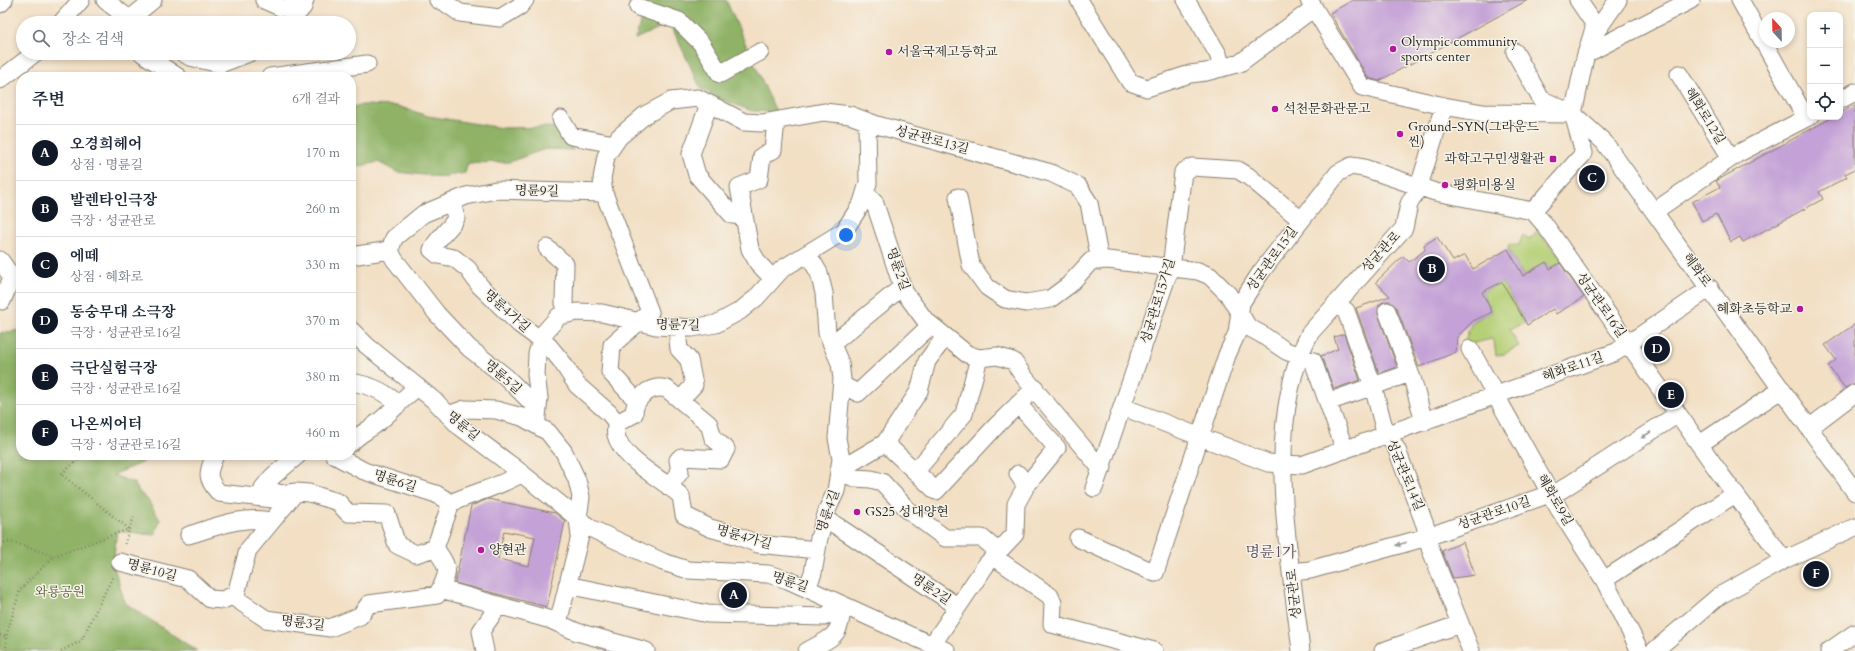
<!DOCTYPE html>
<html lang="ko">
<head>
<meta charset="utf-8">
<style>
	body { margin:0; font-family:Cardo,"Noto Serif KR",serif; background:#f2f2f3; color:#1f2937 }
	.controls { position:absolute; right:12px; top:12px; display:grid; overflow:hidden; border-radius:8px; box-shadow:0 2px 6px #0003 }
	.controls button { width:36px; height:36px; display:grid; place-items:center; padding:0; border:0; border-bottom:1px solid #e0e1e3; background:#fff; color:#1f2937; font:20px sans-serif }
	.compass { position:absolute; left:1759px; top:12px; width:36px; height:36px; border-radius:50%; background:#fff; box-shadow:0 2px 6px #0003; rotate:338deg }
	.you { position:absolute; left:846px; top:235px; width:14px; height:14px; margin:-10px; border:3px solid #fff; border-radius:50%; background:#1a73e8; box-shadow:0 0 0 6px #1a73e833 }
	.badge { display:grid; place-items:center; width:26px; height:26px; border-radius:50%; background:#111827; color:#fff; font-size:13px; font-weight:700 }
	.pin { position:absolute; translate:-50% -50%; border:2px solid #fff; box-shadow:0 1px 4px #0006 }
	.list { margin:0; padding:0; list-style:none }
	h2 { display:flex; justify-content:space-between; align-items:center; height:52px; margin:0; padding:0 16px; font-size:17px }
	h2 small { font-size:13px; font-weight:400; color:#747a83 }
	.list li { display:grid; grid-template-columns:26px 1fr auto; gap:12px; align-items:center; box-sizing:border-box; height:56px; padding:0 16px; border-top:1px solid #e0e1e3 }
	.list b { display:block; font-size:15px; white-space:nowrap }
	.list p { margin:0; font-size:13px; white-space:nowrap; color:#747a83 }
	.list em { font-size:13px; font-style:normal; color:#747a83 }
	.icon { flex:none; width:22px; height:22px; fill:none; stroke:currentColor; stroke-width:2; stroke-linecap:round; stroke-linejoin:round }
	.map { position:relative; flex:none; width:1855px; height:651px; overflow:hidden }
	.search { position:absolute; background:#fff; box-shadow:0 2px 6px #0003; left:16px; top:16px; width:340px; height:44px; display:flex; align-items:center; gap:10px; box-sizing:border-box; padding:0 14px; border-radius:22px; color:#747a83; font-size:15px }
	.panel { position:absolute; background:#fff; box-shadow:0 2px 6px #0003; left:16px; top:72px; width:340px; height:388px; border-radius:16px }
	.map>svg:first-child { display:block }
</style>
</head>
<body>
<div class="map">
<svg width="1855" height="651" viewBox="0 0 1855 651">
	<rect width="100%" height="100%" fill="#f7f3e8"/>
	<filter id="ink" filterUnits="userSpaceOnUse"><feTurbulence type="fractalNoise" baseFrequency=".025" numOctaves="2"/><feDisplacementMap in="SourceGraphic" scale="8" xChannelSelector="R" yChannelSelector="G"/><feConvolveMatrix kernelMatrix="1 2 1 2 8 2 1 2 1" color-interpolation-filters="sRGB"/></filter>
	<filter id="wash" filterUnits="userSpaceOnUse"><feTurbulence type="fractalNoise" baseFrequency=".012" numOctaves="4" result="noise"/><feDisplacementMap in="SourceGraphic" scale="16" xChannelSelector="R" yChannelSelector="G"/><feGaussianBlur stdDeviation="0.9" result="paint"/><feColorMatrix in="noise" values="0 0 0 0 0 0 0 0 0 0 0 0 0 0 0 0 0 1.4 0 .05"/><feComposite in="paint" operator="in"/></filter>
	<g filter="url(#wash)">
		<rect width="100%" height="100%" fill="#f2dfc4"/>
		<!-- green -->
		<path fill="#b4cf74" stroke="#687648" d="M1537,232L1564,260L1550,269L1546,262L1523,276L1508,249L1509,245H1519L1523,235L1529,240Z
			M1502,282L1525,322L1509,330L1519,346L1504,354L1496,356L1494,341L1491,339L1467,345L1465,343C1471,320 1471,322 1492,312L1482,292Z"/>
		<!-- forest -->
		<path fill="#8fb266" stroke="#566741" d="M647,0H726L776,112L752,111L720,99L701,89L670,23L635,39Z
			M363,105L397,106L428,116L502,128L554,127L565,133L573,150L545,149L509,162L468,163L465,173L442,177L397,172L378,162L351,168V107Z
			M21,330V455H152L143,462L113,475L134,483L140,493L147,499L160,520L155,535L117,531L113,564L125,603L197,651H0V333Z"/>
		<g id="blocks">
			<!-- building -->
			<path fill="#c4a1d7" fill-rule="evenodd" d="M1353,0H1528L1379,81L1368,78L1330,13Z
				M1855,105V169L1845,174L1847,177L1819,192L1823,199L1743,242L1740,237L1731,242L1716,214L1702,221L1692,202L1720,187L1716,181L1833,117H1840V113Z
				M1437,237L1453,261L1465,255L1473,269L1508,249L1523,276L1546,262L1550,269L1560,263L1584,297L1556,314L1553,309L1527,325L1502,282L1482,292L1492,312L1473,321L1457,337L1456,352L1419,367L1396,307L1389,301L1383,302L1379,305L1378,314L1397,367L1379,373L1356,308L1390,296L1376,282L1403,256L1409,262L1425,250L1424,245Z
				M1855,324V383L1845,388L1828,366L1836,360L1825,345Z
				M1344,334L1360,380L1334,389L1321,356L1338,349L1334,337Z
				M488,499L555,513L565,521L547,607L455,583L471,506ZM504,531L535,537L529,566L498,559Z
				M1463,542L1475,575L1453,578L1442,551Z"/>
		</g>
	</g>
	<g filter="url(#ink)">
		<use href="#blocks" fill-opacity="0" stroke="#877e70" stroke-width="1"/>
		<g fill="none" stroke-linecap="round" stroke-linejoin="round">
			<!-- minor casing -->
			<g stroke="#877e70" stroke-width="19">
				<path id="minor" d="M105,0L134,23
					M264,0L282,8L303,7
					M438,0L444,2L460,13L500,18L520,6L525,0
					M1079,0L1130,82L1147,88L1190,74L1206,72L1240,63L1314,8
					M1186,0L1218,54L1222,68
					M1309,0L1362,87L1444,106
					M1740,0L1806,118
					M0,4L4,0
					M638,7L679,21L701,43L720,74L760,52
					M130,19L153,0
					M61,23L81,0
					M289,23L303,7L305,0
					M1592,37L1618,0
					M1515,52L1541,99L1573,114L1604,142L1855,492
					M142,53L178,77
					M183,53L190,57L220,64L249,53
					M1586,54L1691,0
					M1679,74L1731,158
					M270,77L367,64
					M0,80L35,53
					M1840,100L1855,92
					M709,104L691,154L697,175L732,215L744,216
					M561,119L571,136L614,144
					M865,193L874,201L901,283L905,293L925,320L967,354L979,358L997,356L1013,361L1025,378L1097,464L1103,467
					M958,197L971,265L987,287L1005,299L1026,303L1050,299L1069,285L1091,261L1108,260L1198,271L1210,276L1228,294L1248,327L1261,334L1286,351L1313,361L1345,450
					M452,202L456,218C450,230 437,237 432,250L438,255L454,258L468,269L480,286L519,324L549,346L562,362L577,385L609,413L617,423
					M1533,211L1584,153L1573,114L1585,58L1595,25L1578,0
					M1655,211L1737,154L1810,116
					M547,248L565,264L564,303L568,314
					M390,250L394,238L423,214L466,196L496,190L604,193
					M390,250L394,259L437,314L469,348L506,377L532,403L537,419
					M351,256L390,250
					M0,260L12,277L2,301
					M773,279L758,263L750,249L739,187L759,179L762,156L773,150L776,121
					M1335,304L1346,311L1373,386L1384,428L1397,450L1425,525L1430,548L1471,651
					M1387,311L1413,381L1424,422
					M680,327L678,340L679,349L689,360L694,385L680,400
					M351,330L366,345L436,402L459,426L511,465L590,528L663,562L688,570L768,574L788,580L909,635L947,651
					M832,344L902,287
					M1470,349L1559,509L1604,580L1640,651
					M351,382C369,385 386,391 398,405
					M842,385L858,393L931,325
					M637,401L610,372L612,345L650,312L604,193L602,179L606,156L619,137L645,115L671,101L698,98L744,122L762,123L824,112L850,115L877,125L1051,173L1078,186L1089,203L1100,261
					M1328,402L1410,373
					M1018,404L1057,448L1026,486
					M1123,407L1268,463L1302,465L1616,352L1710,288
					M448,415L465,409L496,410L522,417L548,432L564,452L577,480L581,497L578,518L580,536L558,623
					M537,417L539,398L536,375L537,354L543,334L559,316L577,312L602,313L656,326L692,328L716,324L740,311L756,298L782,269L844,231L862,203L868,183L867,122
					M1809,428L1855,393
					M351,443C358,435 367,431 376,424C391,413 402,398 418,387
					M885,443L936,491L996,426L1035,388
					M1700,444L1782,389
					M215,455C208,473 205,477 219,493L273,499L277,498
					M298,455L272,477L263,488L281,494L296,492L309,493L338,502L348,513L387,514L397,545L416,554L435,548L451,503
					M334,455L364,471L436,494L451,503C475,492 500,487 522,473
					M839,470L854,478L871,479L882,482L909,511L945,538H982L994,548L1000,561L1050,596L1053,603L1052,624L1154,651
					M839,470L885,443L919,391L927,361L945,337
					M916,471L964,414L979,358
					M669,487L680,472L678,460L681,457L721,459L726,449L713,438L709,424L667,389C651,384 634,398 634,414L617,423C616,426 615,431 616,435C622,460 663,479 681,496L684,515L710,528L735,535L758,544L817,550
					M1094,488L1167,277L1171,268L1183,172L1192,167L1238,170L1248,176L1301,220
					M825,518L957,606
					M189,535C215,527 244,515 271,521
					M1078,538L1155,573L1227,355L1237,333L1241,303L1261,272L1338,173L1351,166L1364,168L1435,192L1533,211L1545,225L1721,475L1784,560L1855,527
					M120,562L188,579L210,599L223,600L236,594L248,550L296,492
					M1292,572L1310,570L1427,537L1561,490L1678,414
					M1604,580L1735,494
					M567,585L708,614L824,617L842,605
					M807,588L813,573L819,538L828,508L836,491L841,459L837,438L842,379L840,363L827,333L824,293L819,273L808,254
					M441,589L551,620L577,632L646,651
					M232,596L266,619L330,628L360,616L369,604L437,595C450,572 450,569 435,548
					M932,645L986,565L1015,534L1016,504L1026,486L1018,474
					M485,651L481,631L499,605
					M807,651C833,637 841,637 842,605
					M1301,651C1290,553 1262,423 1310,333L1404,228L1409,204L1419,186L1444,106L1483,113L1573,114
					M1383,651L1460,624
					M1654,651L1719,596L1784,560
					M1829,651L1855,633"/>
			</g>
			<!-- path -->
			<path stroke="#877e70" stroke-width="2.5" stroke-dasharray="1 3" stroke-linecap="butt" d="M84,455L61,474L129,529L124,547
				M0,543L12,542L54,556L129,529L135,515
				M0,635L6,637
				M6,651V637L20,590L54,556
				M61,651L81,641L113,576"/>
			<!-- minor -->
			<use href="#minor" stroke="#fff" stroke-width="17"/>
		</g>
		<!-- one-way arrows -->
		<defs><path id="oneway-solid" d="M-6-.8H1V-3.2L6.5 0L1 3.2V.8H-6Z"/></defs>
		<g fill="#999">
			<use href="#oneway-solid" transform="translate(1646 435) rotate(147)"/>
			<use href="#oneway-solid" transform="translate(1401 544) rotate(164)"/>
		</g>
	</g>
	<!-- markers -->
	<g fill="#b5179e" stroke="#f7f3e8" stroke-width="1.5">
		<circle cx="1393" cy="49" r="4"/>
		<circle cx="889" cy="52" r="4"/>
		<circle cx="1275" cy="109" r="4"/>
		<circle cx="1400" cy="134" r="4"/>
		<rect x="1549" y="155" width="8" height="8" rx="2"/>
		<circle cx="1445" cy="185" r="4"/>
		<circle cx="1800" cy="309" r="4"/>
		<circle cx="857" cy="512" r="4"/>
		<circle cx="481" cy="550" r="4"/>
	</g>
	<g text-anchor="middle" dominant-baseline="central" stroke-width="3" stroke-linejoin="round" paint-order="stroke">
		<!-- poi labels -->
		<g font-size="13" fill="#1c1c1c" stroke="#f7f3e8" text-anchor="start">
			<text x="1401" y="42">Olympic community<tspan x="1401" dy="15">sports center</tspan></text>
			<text x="897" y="52">서울국제고등학교</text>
			<text x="1283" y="109">석천문화관문고</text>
			<text x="1408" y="127">Ground-SYN(그라운드<tspan x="1408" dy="15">씬)</tspan></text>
			<text x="1545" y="159" text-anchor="end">과학고구민생활관</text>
			<text x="1453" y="185">평화미용실</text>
			<text x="1792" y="309" text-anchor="end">혜화초등학교</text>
			<text x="865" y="512">GS25 성대양현</text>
			<text x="489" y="550">양현관</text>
		</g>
		<!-- street labels -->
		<g font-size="13" fill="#1c1c1c" stroke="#f7f3e8">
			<text transform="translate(1705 116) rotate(58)">혜화로12길</text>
			<text transform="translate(932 140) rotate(15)">성균관로13길</text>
			<text transform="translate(537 191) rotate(1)">명륜9길</text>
			<text transform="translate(1381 252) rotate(-47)">성균관로</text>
			<text transform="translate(1272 259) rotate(-54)">성균관로15길</text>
			<text transform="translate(898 269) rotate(70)">명륜2길</text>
			<text transform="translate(1697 270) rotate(54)">혜화로</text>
			<text transform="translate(1158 301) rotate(-73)">성균관로15가길</text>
			<text transform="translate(1601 305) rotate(55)">성균관로16길</text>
			<text transform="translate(507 311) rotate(42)">명륜4가길</text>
			<text transform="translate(678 325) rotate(1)">명륜7길</text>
			<text transform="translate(1573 367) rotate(-19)">혜화로11길</text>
			<text transform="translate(503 377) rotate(41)">명륜5길</text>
			<text transform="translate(463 426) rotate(40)">명륜길</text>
			<text transform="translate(1405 475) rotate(67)">성균관로14길</text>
			<text transform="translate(395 481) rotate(18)">명륜6길</text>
			<text transform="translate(1555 500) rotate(60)">혜화로9길</text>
			<text transform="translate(828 511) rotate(-71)">명륜4길</text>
			<text transform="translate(1494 513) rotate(-19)">성균관로10길</text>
			<text transform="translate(744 537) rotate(16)">명륜4가길</text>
			<text transform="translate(152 570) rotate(15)">명륜10길</text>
			<text transform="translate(790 582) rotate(19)">명륜길</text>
			<text transform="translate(931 589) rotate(34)">명륜2길</text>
			<text transform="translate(1294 594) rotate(-96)">성균관로</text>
			<text transform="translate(303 623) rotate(7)">명륜3길</text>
		</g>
		<!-- park labels -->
		<g font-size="13" fill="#515b3b" stroke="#f7f3e8">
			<text x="60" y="592">와룡공원</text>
		</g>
		<!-- quarter labels -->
		<g font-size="15" fill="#574b5d" stroke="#f7f3e8">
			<text x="1271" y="552">명륜1가</text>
		</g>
	</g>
</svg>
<div class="controls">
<button>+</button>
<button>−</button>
<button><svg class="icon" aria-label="locate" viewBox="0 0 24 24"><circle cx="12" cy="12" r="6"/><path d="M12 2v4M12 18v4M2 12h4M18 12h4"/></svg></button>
</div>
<svg class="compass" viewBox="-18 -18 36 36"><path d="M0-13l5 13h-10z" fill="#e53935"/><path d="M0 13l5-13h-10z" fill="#747a83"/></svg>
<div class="you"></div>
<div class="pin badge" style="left:734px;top:595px">A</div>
<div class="pin badge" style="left:1432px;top:269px">B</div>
<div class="pin badge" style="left:1592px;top:178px">C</div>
<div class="pin badge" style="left:1657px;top:349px">D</div>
<div class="pin badge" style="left:1671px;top:395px">E</div>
<div class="pin badge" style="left:1816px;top:574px">F</div>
<div class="search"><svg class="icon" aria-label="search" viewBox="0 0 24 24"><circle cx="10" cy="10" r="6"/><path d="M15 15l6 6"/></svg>장소 검색</div>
<section class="panel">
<h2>주변<small>6개 결과</small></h2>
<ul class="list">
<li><span class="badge">A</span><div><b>오경희헤어</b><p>상점 · 명륜길</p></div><em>170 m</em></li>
<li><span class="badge">B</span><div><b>발렌타인극장</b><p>극장 · 성균관로</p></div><em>260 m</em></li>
<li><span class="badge">C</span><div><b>에떼</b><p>상점 · 혜화로</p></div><em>330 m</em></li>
<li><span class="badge">D</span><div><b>동숭무대 소극장</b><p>극장 · 성균관로16길</p></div><em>370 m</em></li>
<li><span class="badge">E</span><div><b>극단실험극장</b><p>극장 · 성균관로16길</p></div><em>380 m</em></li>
<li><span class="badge">F</span><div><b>나온씨어터</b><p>극장 · 성균관로16길</p></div><em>460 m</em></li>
</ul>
</section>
</div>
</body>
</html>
